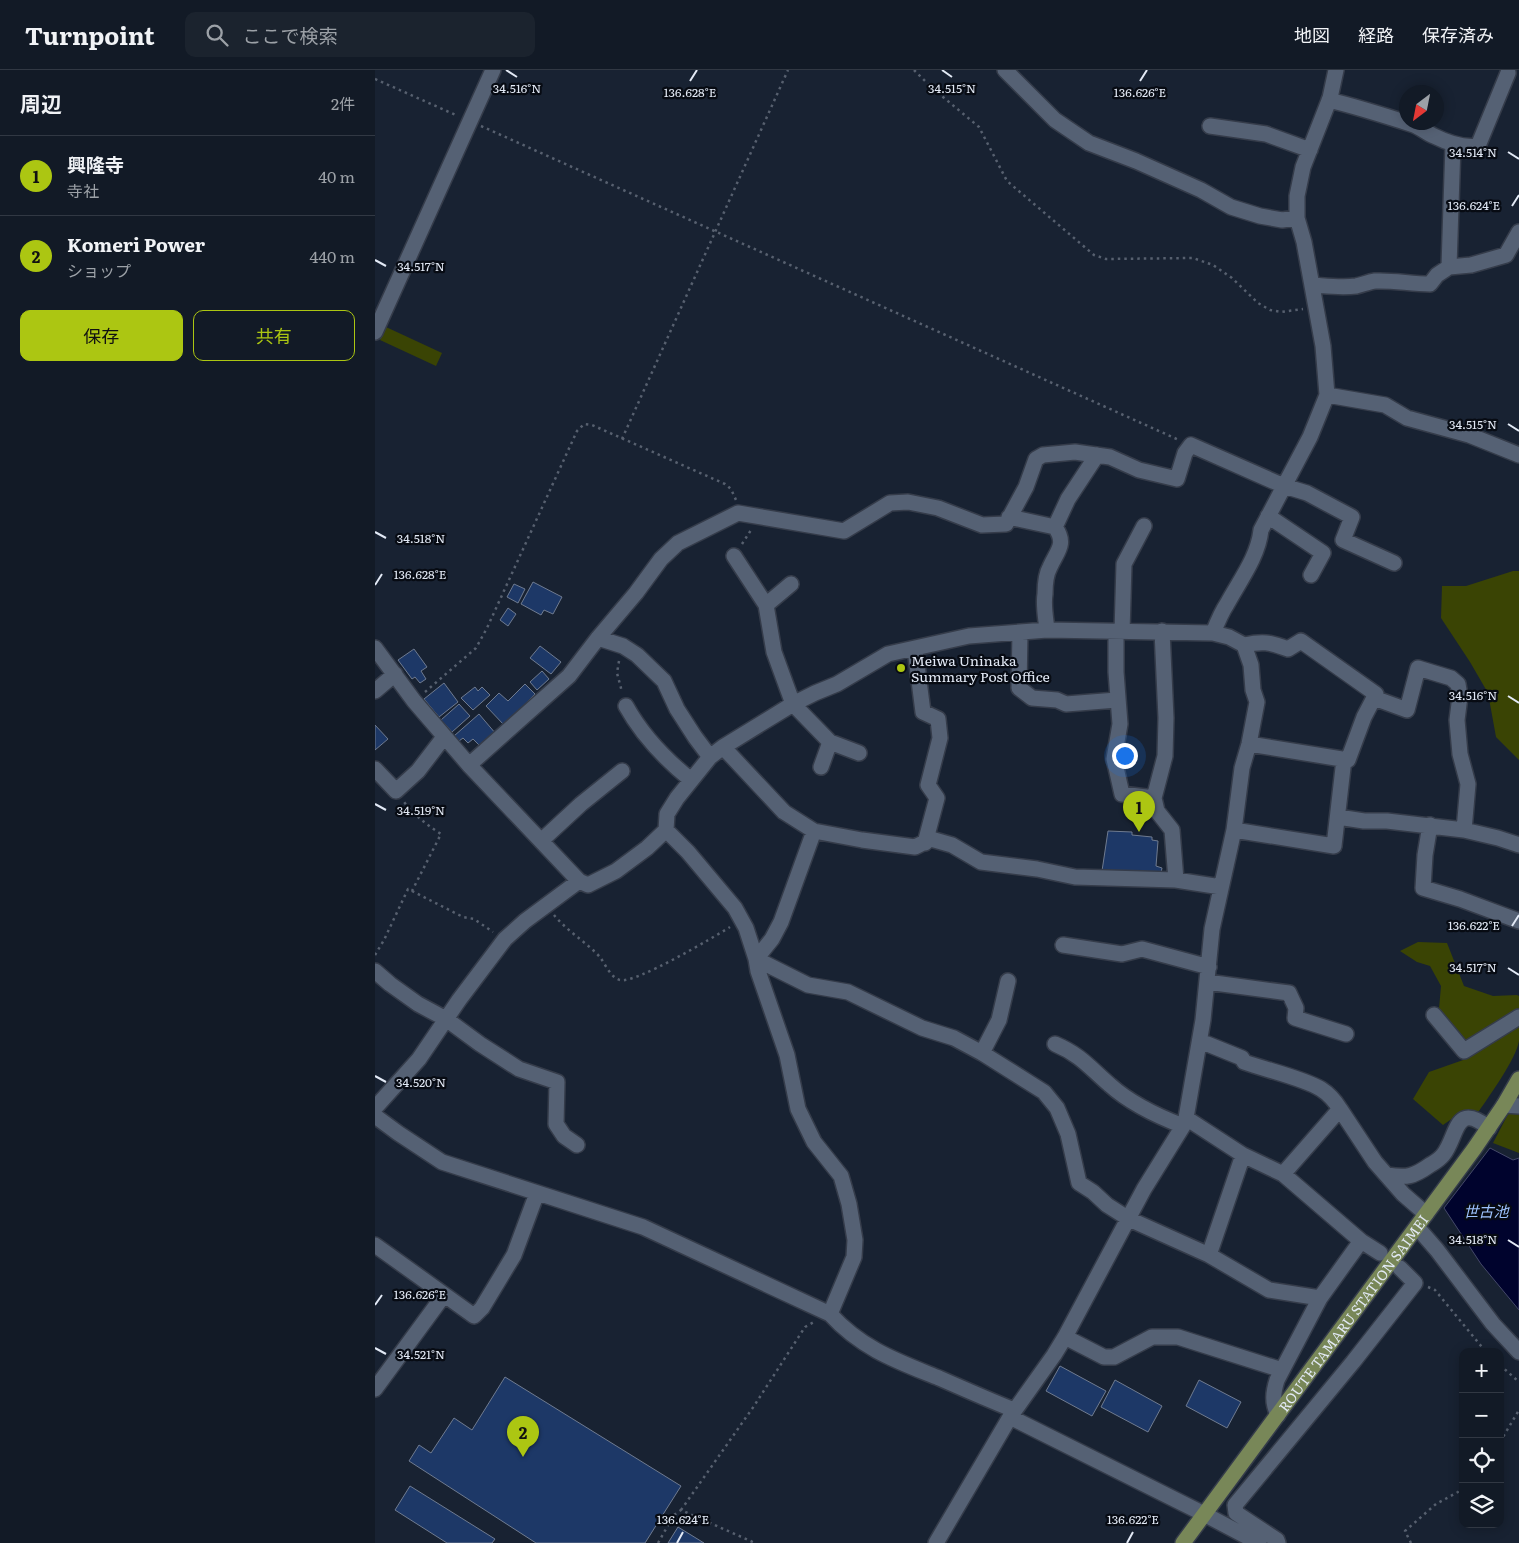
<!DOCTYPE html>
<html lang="ja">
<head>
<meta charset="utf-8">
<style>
	body { margin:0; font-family:Literata,"Noto Sans JP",serif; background:#1b232e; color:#f1f3f6 }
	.controls { position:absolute; right:15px; bottom:15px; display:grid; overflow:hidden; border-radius:10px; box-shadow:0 2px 12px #0003 }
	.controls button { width:45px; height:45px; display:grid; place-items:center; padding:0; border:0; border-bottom:1px solid #313843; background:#121a26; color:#f1f3f6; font:25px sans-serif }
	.compass { position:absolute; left:1024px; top:15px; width:45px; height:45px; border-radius:50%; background:#121a26; box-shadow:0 2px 12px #0003; rotate:212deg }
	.you { position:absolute; left:749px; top:685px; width:18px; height:18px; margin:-12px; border:4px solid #fff; border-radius:50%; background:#1a73e8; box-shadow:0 0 0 8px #1a73e833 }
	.badge { display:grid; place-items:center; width:32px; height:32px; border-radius:50%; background:#acc612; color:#111; font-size:16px; font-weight:700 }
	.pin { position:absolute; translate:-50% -41px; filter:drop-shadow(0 1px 2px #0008) }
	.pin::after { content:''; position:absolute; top:26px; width:18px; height:15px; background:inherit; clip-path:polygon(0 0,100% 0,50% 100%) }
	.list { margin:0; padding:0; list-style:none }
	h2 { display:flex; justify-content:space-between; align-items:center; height:65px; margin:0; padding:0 20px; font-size:21px }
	h2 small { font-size:16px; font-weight:400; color:#9ca1a7 }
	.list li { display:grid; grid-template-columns:32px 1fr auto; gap:15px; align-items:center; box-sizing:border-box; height:80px; padding:0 20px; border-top:1px solid #313843 }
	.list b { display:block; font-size:19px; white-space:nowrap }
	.list p { margin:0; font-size:16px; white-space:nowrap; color:#9ca1a7 }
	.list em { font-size:16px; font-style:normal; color:#9ca1a7 }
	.actions { display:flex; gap:10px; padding:15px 20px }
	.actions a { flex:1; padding:11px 0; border:1px solid #acc612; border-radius:10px; text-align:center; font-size:18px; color:#acc612 }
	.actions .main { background:#acc612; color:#111 }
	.icon { flex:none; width:28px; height:28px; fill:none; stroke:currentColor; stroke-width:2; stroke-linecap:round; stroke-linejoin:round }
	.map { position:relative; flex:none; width:1144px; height:1473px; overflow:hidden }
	header { display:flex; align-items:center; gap:30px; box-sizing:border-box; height:70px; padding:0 25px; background:#121a26; border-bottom:1px solid #313843 }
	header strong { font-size:24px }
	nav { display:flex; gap:28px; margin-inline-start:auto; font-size:18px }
	.search { width:350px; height:45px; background:#1b232e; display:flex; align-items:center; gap:12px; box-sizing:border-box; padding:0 18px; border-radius:10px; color:#9ca1a7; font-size:19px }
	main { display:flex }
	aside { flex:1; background:#121a26 }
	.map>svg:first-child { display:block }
</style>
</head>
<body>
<header>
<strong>Turnpoint</strong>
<div class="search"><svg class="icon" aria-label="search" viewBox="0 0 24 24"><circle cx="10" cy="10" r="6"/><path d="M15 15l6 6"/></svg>ここで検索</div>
<nav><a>地図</a><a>経路</a><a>保存済み</a></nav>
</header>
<main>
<aside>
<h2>周辺<small>2件</small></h2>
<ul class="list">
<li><span class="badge">1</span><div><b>興隆寺</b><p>寺社</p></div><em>40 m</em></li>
<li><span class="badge">2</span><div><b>Komeri Power</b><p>ショップ</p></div><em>440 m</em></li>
</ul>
<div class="actions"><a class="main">保存</a><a>共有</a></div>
</aside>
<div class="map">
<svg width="1144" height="1473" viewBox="0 0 1144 1473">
	<rect width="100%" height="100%" fill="#182232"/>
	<!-- green -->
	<path fill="#3a4404" d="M11,257L67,283L61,296L5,270Z
		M1138,501H1144V690L1121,667L1113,623L1095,592L1066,548L1067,516H1091Z
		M1043,872L1072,873L1089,916L1118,926L1142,925L1144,926V939L1093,972L1064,939L1066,916L1055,896L1042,892L1025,881Z
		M1144,955C1144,960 1144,966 1144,971C1141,989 1115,1025 1104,1041L1085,1043L1068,1055L1038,1029L1054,1002L1091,989Z
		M1144,1023V1083L1118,1073Z"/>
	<!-- water -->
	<path fill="#00032d" stroke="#444869" d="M1115,1078L1138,1090L1144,1088V1240L1106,1194L1069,1138Z"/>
	<!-- building -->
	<path fill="#1d3867" stroke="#6f7b90" d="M158,512L187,527L178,544L169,540L166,545L146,534Z
		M139,514L150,519L143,533L132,527Z
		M133,538L141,544L133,556L125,550Z
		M165,576L186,592L176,604L155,588Z
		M39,579L52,597L46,601L51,609L45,613L40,607L37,609L23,590Z
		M167,601L174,609L162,620L155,612Z
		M69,613L83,632L64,647L49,629Z
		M150,614L160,624L129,655L111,636L124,623L133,631Z
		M100,617L103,621L107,617L115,625L98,640L86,628Z
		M84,634L95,646L77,662L66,650Z
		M104,644L121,664L106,677L98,669L93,673L88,668L84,671L79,666Z
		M0,655L13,669L0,680Z
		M733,761L757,762V765L777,767V770L783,771L781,796L787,798L785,807L727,801Z
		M685,1296L731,1321L717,1346L671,1321Z
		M130,1307L306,1416L270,1473H161L34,1391L44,1375L56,1383L79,1348L97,1360Z
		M740,1310L787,1336L773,1362L726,1337Z
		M824,1310L866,1332L852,1358L811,1336Z
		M35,1416L120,1469L117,1473H72L20,1440Z
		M303,1457L329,1473H293Z"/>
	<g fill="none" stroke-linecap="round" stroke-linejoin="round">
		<!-- minor casing -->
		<g stroke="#353c4a" stroke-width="18">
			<path id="minor" d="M630,0L680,50L714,73L761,91L826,120L856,137L885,146L907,150L922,148
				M954,30C983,37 1011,46 1039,55C1046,58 1052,63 1059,66C1073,73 1088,78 1103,76L1133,3
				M835,56L891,64L935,80
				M1074,197L1096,195L1131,185L1144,162
				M938,215C952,216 967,218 981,216C987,215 993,212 1000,211C1018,210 1036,214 1055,214L1062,205L1074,197L1078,74
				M0,262L118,0
				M952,325L1010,335L1032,348L1094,365L1144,385
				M893,446L948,483L936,505
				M634,447L680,457C692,474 682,481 675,497C671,504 670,516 670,524C668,536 671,549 672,560
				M680,457L693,429L722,385
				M359,486L391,535L399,582L418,634L455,672L446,697
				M391,535L416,514
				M787,561L791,648L790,686L779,728L782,741L797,760L801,810
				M645,562L644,618L657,628L682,630L691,634L742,630
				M741,562V602L745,654L739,689L747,724L779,728
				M747,562L749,494L769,456
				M838,563C842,553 846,543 852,534C865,510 883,487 886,460L935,367L952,325L948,276L929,172L922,148V126L928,97L955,28L961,0
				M223,568L248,576L262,585L289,611L302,639L320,667L335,687
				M869,575C888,571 894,572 913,579L926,571L1001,624L989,647L973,690L874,674
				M0,578L39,631L94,695L204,811L213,815L241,801L272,778L291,760L292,744L302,728L335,687L348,677L418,634L440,623L462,614L513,584L594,566L672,560L838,563L854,567L869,575L876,595L878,620L882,632L874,674L867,698L859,760L837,859L828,950L811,1048L808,1056L769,1119L690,1267L679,1285L635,1347L561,1473
				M540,579L548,642L563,649L565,668L553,715L562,728L550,773
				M0,621L20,604
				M999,628L1032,640L1043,598L1076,608L1083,614L1085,626L1082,650L1085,684L1093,714L1089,760
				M251,636C267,665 290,689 316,710
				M455,672L484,683
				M348,677L409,742L439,761L487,770L540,777L556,769L577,775L606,792L662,799L700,807L801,810L846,817
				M94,695L194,606L223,568L261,523L286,489L303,473L363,443L469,461L515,433L533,432L563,438L607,455L631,454L651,417L661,389L668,385L700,382L735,387L764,400L802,409L810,383L816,375L909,416L932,423L977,447L968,470L1019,493
				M0,699L21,721L43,701L69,667
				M963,747L989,751H1012L1089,760L1123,768L1144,775
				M1055,755L1050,785L1048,818L1085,829L1144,851
				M291,760L313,782L360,838L371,858L381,889L383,901L412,985L423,1039L439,1072L466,1106L474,1134L480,1170L479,1187L455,1244
				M859,760L959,776L969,689
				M166,771L206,734L247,701
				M688,875L747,884L767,879L834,897
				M381,889L433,915L473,922L547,958L579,968L607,983L669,1022L682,1038L693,1064L704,1113L718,1122L732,1135L754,1149L834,1185L894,1220L945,1228
				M381,889L397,869L406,852L439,761
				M0,901L15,914L43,934L71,949L105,974L144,999L182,1012L181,1054L189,1066L202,1075
				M832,912L914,923L921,938L920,948L971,964
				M1059,945L1089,981L1144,947
				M825,971L867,988L869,992C891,1000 928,1008 946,1019C954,1024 960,1031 965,1039L908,1104
				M680,974C706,985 715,998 735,1015C756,1034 782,1046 808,1056
				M607,983L624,950L633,911
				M1129,1035L1144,1036
				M0,1038L44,989L84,930L130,869L150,851L204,811
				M965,1039L1000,1092L1028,1124L1051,1144
				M0,1046L23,1063L67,1092L268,1157L455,1244C487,1279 522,1291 564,1308C589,1319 614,1330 639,1340
				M811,1048L868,1085L908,1104L986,1171L945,1228L902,1310C898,1323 897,1332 903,1345
				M1012,1105C1032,1108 1038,1107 1055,1095C1060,1092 1064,1090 1068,1085C1083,1067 1079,1030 1114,1058
				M1042,1157L1062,1180L1118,1254L1144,1282
				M986,1171L1005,1183
				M0,1175L99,1246L107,1238L139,1185L162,1123
				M834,1185L868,1085
				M690,1267L729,1287H739L777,1267H803L907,1300
				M0,1319L69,1225
				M635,1347L829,1444L884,1473
				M903,1473L902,1470L861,1443L860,1435L978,1292L1040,1213L1025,1198"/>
		</g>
		<!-- major casing -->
		<g stroke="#353c4a" stroke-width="18">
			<g id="major">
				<path id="s1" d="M808,1473L1099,1079L1129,1035L1144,1009"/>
			</g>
		</g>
		<!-- path -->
		<path stroke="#57606f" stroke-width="2.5" stroke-dasharray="2.5 4" stroke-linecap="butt" d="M539,0L556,17L604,57L632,111L719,185L731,189L818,188L838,195L857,208L883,233L895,240L906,242L928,239
			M0,9L83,46
			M106,56L804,370
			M247,369L413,0
			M367,474L376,460
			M244,591L242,603L247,622
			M50,622L101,578L112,558L202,361L209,354L217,355L350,414L356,419L361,430
			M37,821L88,847L99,849L118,862
			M179,845C192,861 211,872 225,887C230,894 236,908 245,910C260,914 339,867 355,857
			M0,885L9,870L33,819L37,821L66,764C52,755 39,745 29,732
			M1053,1217L1060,1220L1111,1282
			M1125,1295L1144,1312
			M1125,1372L1144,1340
			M306,1440L379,1336L430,1257L439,1252
			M283,1473L299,1445L306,1440L380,1473
			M1036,1473L1030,1461L1061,1434L1083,1422L1088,1416"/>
		<!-- minor -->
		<use href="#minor" stroke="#556174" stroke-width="15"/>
		<!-- major -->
		<use href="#major" stroke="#788758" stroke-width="15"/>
	</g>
	<!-- ticks -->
	<path fill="none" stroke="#e2e9f5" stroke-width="2" d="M131,0L142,7M567,0L577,7M315,11L322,0M765,11L772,0M1133,82L1144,89M1137,136L1144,125M0,190L11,196M1133,354L1144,361M0,462L11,468M0,515L7,504M1133,626L1144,633M0,734L11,740M1137,856L1144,845M1133,898L1144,905M0,1006L11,1012M1133,1170L1144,1177M0,1235L7,1225M0,1278L11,1284M302,1473L308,1462M752,1473L758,1462"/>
	<!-- markers -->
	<circle fill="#acc612" stroke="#070b13" stroke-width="2" cx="526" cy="598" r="5"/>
	<g text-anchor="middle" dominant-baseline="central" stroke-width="4.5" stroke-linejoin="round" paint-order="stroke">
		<!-- poi labels -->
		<g font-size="14" fill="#e2e9f5" stroke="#070b13" text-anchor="start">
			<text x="536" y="590">Meiwa Uninaka<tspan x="536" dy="16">Summary Post Office</tspan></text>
		</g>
		<!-- street labels -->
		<g font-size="14" fill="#e2e9f5" stroke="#070b13">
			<text stroke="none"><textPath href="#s1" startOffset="286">ROUTE TAMARU STATION SAIMEI</textPath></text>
		</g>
		<!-- water labels -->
		<g font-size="15" font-style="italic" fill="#9dc2fe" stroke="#070b13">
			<text x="1111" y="1140">世古池</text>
		</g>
	</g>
	<g font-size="12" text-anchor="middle" fill="#e2e9f5" stroke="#070b13" stroke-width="4.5" stroke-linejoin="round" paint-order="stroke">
		<text x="577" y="23">34.515°N</text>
		<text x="142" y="23">34.516°N</text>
		<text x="315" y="27">136.628°E</text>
		<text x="765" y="27">136.626°E</text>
		<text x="1098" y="87">34.514°N</text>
		<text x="1099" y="140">136.624°E</text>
		<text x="46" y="201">34.517°N</text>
		<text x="1098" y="359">34.515°N</text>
		<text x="46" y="473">34.518°N</text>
		<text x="45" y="509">136.628°E</text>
		<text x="1098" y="630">34.516°N</text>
		<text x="46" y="745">34.519°N</text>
		<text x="1099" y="860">136.622°E</text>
		<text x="1098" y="902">34.517°N</text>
		<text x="46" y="1017">34.520°N</text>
		<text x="1098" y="1174">34.518°N</text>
		<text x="45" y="1229">136.626°E</text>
		<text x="46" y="1289">34.521°N</text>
		<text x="308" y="1454">136.624°E</text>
		<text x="758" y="1454">136.622°E</text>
	</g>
</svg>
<div class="controls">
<button>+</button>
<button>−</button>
<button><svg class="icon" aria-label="locate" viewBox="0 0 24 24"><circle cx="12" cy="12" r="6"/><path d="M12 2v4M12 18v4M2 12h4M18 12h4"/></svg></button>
<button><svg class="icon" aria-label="layers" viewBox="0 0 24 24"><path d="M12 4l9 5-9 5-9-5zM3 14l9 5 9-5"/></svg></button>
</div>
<svg class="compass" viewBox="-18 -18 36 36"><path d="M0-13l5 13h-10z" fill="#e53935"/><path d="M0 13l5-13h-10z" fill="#9ca1a7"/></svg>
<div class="you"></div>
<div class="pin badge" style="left:764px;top:762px">1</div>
<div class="pin badge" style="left:148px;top:1387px">2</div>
</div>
</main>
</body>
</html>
